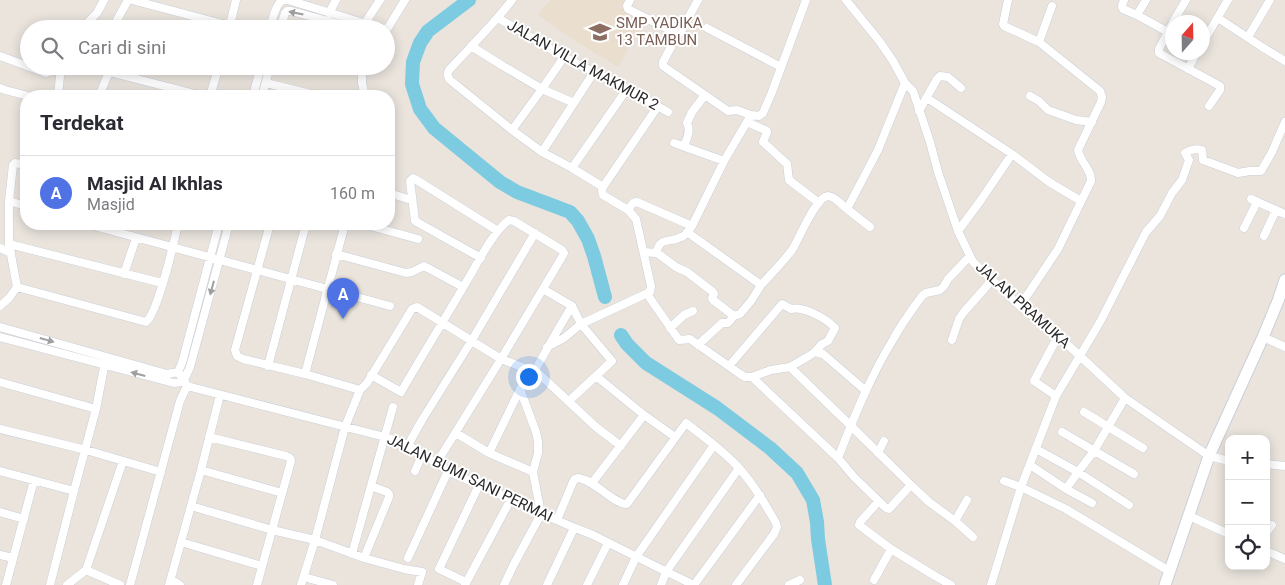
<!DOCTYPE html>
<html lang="id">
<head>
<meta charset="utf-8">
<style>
	body { margin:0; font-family:Roboto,sans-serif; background:#f7f7f7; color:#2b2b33 }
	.controls { position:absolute; right:15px; bottom:15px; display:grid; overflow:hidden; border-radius:10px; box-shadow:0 2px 12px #0003 }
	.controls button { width:45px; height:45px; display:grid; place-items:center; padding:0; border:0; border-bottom:1px solid #e1e1e2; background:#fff; color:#2b2b33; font:25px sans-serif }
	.compass { position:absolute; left:1165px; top:15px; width:45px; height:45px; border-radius:50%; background:#fff; box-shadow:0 2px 12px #0003; rotate:20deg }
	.you { position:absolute; left:528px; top:376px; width:18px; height:18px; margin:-12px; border:4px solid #fff; border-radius:50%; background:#1a73e8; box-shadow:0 0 0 8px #1a73e833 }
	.badge { display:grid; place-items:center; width:32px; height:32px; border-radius:50%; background:#4f73e4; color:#fff; font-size:16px; font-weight:700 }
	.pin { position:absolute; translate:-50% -41px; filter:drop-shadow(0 1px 2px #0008) }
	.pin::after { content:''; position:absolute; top:26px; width:18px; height:15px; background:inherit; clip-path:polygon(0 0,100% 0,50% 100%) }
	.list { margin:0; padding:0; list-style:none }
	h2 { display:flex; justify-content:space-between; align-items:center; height:65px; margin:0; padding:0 20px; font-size:21px }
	h2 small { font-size:16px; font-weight:400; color:#7c7c81 }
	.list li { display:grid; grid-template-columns:32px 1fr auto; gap:15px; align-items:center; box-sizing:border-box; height:75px; padding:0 20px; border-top:1px solid #e1e1e2 }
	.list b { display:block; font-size:19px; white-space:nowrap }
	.list p { margin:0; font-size:16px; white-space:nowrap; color:#7c7c81 }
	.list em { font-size:16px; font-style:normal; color:#7c7c81 }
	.icon { flex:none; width:28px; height:28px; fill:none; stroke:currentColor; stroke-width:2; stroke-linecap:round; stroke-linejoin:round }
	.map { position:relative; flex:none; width:1285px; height:585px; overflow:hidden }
	.search { position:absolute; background:#fff; box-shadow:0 2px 12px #0003; left:20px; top:20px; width:375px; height:55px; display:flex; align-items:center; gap:12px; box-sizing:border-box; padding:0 18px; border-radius:28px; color:#7c7c81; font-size:19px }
	.panel { position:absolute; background:#fff; box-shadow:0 2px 12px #0003; left:20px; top:90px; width:375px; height:140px; border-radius:20px }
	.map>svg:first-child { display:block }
</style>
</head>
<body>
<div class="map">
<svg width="1285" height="585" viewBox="0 0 1285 585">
	<rect width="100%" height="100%" fill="#eae4dd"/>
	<!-- education -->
	<path fill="#eadfce" d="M550,0H625L621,7L643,23L618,67L575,41L538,15Z"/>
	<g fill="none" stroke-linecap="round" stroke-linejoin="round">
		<!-- river -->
		<path stroke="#7ccbe0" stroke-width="14" d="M469,0L428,31L420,43L413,62L412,84L420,109L434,128L500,182L517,192L570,212L578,221L588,239L594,256L605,297
			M621,335L627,344L646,363L717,408L770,448L797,473L813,500L817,522L818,539L825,585"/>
		<!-- street casing -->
		<g stroke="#cbcfd9" stroke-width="9">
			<path id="street" d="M132,0L230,26
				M512,0C493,25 470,47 449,70C447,74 447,76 450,80L512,130L542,152L572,168L603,187
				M630,0L627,6L628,9L678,34L680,33L698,0
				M846,0L880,42L893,61L905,83L913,91L930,142L938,172L958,231L973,262L1020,306L1058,336L1080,356L1125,398L1209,456L1229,461
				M1008,0L1003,24L1004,26L1039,42L1100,91L1102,97L1101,102L1078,150C1080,162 1092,170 1091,181L1058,249L1020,306
				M1124,0L1122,6L1123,9L1137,15L1168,32
				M329,13L336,0
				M1137,15L1146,0
				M498,18L564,57L627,89L668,112
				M1218,18L1262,47L1285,61
				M1173,22L1186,0
				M1172,24L1159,49V53L1220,86V90L1209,106
				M707,28L781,67
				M81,29L97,13L104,0
				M112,29L128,0
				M229,29L236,0
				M270,29C273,18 274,8 282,0H288L383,29L388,28L389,26L405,0
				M280,29L285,13L287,11H291L358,29
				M365,29V23L380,0
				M678,34L663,62V66L728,111L737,110L751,115L759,116L763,113L772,92L806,0
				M1248,37L1270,0
				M1039,42L1052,6
				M1202,44L1228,0
				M471,46L503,66L542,89L574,103
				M0,56L46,73L60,69
				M362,66V83L365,96
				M90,67L203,96
				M1188,69L1197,52
				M266,83L319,96
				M0,88L5,90L28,96
				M58,96L61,66
				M99,96L109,72
				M210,96L219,66
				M253,96L261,66
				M262,96L270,66
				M1030,96L1039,101L1048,110L1076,120L1092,122
				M927,98L1012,154L1049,182L1081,201
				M919,111L937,79L940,76L948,77L961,88
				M747,122L767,131V132L763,142L787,164L789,180L819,203
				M512,130L542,89L564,57
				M674,143L724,161
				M684,146C687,139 691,130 687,123L692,112L705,95
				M542,152L594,72
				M22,164L26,154
				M572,168L627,89
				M389,181L392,194
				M389,193L408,199
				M1251,199L1285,214
				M9,201L26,206
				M847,209L870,227
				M628,210L633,203L637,202L692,226L724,161L751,115
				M87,224L390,306
				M270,224L235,350L237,356L243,359L305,374L360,390L345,427L315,540L301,585
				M363,224L418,239
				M1244,228L1257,202
				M958,231L981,200L1012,154
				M687,232L761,285L751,301L740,314L734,316L728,323H722L698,345
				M1264,236L1276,210
				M9,244L162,283
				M0,248L11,253
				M644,252L656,253L660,255L676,267L687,272L713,292L714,294L712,298L713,300L734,316
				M656,253C661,235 669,244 681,237C685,236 688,232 690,229
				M336,254L406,273L412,272L424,266L463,287
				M481,258L415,221L410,181L413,178L415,179L498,231
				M124,274L136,238
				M761,285C772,273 783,262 792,250C799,240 815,197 828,196C834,196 842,205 847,209L878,150L905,83
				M17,287L146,322C158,312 174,242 178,224
				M543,289L572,306L581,324L612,361L569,401
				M647,294L679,340L690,339L740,374L745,377H752L771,370L790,367L809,356L815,352L822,344L828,341L835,328C827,319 804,306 791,309L782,304L729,366
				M0,306L9,298L17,287L9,244V201L13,165L15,163L26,165
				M0,327L167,374L178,372
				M670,328L684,315L693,311
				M0,337L174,383L181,382L184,380
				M1263,337L1285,347
				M952,340L959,319L963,313L992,280
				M547,347L564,338L581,324L650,292L651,286L636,219L628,210L603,195L602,191L603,187L658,106
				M815,352L823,354L866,391
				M268,366L306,224
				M790,367L850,425L911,485L929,502L955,521L973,537
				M178,372L182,363L219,224
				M305,374L345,224
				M371,375L401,392C423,354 446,317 468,279C478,262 493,232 509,220L514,221L562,250L564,253L562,257L501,359L436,464
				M596,376L644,415L675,437
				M752,377L838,458L854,477L886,508L889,509L911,485
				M184,380L190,367L229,224
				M0,382L96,409
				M187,386L385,437L408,445L448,471L557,520C569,526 581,530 593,535C627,552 660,569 694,585
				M360,390L367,383L412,309L417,307L501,359L538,373L596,427L621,446
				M1056,396L1034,381L1058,336
				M1084,412L1143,448
				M0,429L86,450L161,472
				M1062,432L1134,474
				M456,433L489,453L533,472
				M209,437L286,456L290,458L291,461L257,585
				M408,445L422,420L472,340L535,233
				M1036,449L1078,472L1094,451L1125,398
				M489,453L525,379L534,372L560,326L572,306
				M878,453L884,441
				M838,458C854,417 871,375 894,338C902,323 912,310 922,296L926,293L940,290L944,286L948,279L970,256
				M1266,464L1285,466
				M1030,465L1066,489L1092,503
				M201,470L282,493
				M0,471L74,491
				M415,471L422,455
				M1004,481L1021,487L1066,509L1169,571
				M592,483L644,415
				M1066,489L1078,472L1129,505
				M878,502L860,522L859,525L891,549L935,576L951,585
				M191,506L272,530L315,540L364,558L404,569L422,572L418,585
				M0,512L24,519
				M1189,516L1229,534
				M557,520L573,482L575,479L578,478C595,480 613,504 627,504L686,423C704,437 724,451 739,468C754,485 765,504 776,523L777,527L774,534L736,585
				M955,521L967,500
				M1266,533L1272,525
				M181,542L262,566
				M1266,551L1285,559
				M352,554L393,407
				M0,555L13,558
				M364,558L389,497V494L387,492L371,486
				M408,558L448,471
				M86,570L123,461
				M304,577L333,585
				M171,579L180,585
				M874,580L891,549
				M466,582L439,569L479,485
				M6,585L34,480
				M50,585L74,491L96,409L106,357
				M67,585L86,570L120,585
				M130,585L180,401L187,386L184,380L178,372
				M169,585L201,470L220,395
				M465,585L511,499
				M504,585L514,564L541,514L533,472L538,453V441L536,432L520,389
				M547,585L574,528
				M587,585L608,543
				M623,585L636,557L714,445
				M661,585L666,572L739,468
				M694,585L760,495
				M789,585L800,580
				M991,585L1021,487L1056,396L1100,322L1146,232L1160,216L1172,193L1182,180L1189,160L1185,153C1191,150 1195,148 1202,150L1203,160L1238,173L1250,171H1261L1272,152L1285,122"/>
		</g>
		<!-- secondary casing -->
		<g stroke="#cbcfd9" stroke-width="13">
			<path id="secondary" d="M1165,585L1209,456L1263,337L1278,301L1285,280"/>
		</g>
		<!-- street -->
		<use href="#street" stroke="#fff" stroke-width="8"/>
		<!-- secondary -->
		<use href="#secondary" stroke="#fff" stroke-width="11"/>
	</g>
	<!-- one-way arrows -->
	<defs><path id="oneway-solid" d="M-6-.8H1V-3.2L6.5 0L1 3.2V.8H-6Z" transform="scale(1.25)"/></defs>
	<g fill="#9f9f9f">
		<use href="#oneway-solid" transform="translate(296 13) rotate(-169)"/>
		<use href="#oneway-solid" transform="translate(212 288) rotate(105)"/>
		<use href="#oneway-solid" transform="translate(47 340) rotate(16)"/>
		<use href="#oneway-solid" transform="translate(138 374) rotate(-165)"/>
	</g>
	<!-- icons -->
	<defs>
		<g id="school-bare" transform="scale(1.725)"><path d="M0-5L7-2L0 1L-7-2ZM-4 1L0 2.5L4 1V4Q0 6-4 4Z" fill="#8d6e63" stroke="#fff" stroke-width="2.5" paint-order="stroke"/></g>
	</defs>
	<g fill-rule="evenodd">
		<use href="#school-bare" x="600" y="32"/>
	</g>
	<g text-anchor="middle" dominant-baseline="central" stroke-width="4" stroke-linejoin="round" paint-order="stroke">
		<!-- education labels -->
		<g font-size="15" fill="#785e54" stroke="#fff" text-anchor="start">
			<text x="616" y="23">SMP YADIKA<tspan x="616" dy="17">13 TAMBUN</tspan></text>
		</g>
		<!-- street labels -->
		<g font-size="15" fill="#292929" stroke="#fff">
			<text transform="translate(583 65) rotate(29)">JALAN VILLA MAKMUR 2</text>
			<text transform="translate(1023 305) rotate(42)">JALAN PRAMUKA</text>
			<text transform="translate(470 478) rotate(26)">JALAN BUMI SANI PERMAI</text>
		</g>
	</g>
</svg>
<div class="controls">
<button>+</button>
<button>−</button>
<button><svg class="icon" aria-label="locate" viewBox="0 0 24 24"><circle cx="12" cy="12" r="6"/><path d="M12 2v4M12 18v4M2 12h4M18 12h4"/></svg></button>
</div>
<svg class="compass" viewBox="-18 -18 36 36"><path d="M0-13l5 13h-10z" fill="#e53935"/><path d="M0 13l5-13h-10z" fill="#7c7c81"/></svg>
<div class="you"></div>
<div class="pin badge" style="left:343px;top:319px">A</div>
<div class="search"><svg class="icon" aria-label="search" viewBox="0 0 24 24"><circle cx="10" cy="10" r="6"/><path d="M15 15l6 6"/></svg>Cari di sini</div>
<section class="panel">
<h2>Terdekat<small></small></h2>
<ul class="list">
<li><span class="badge">A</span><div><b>Masjid Al Ikhlas</b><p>Masjid</p></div><em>160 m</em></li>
</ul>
</section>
</div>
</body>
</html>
